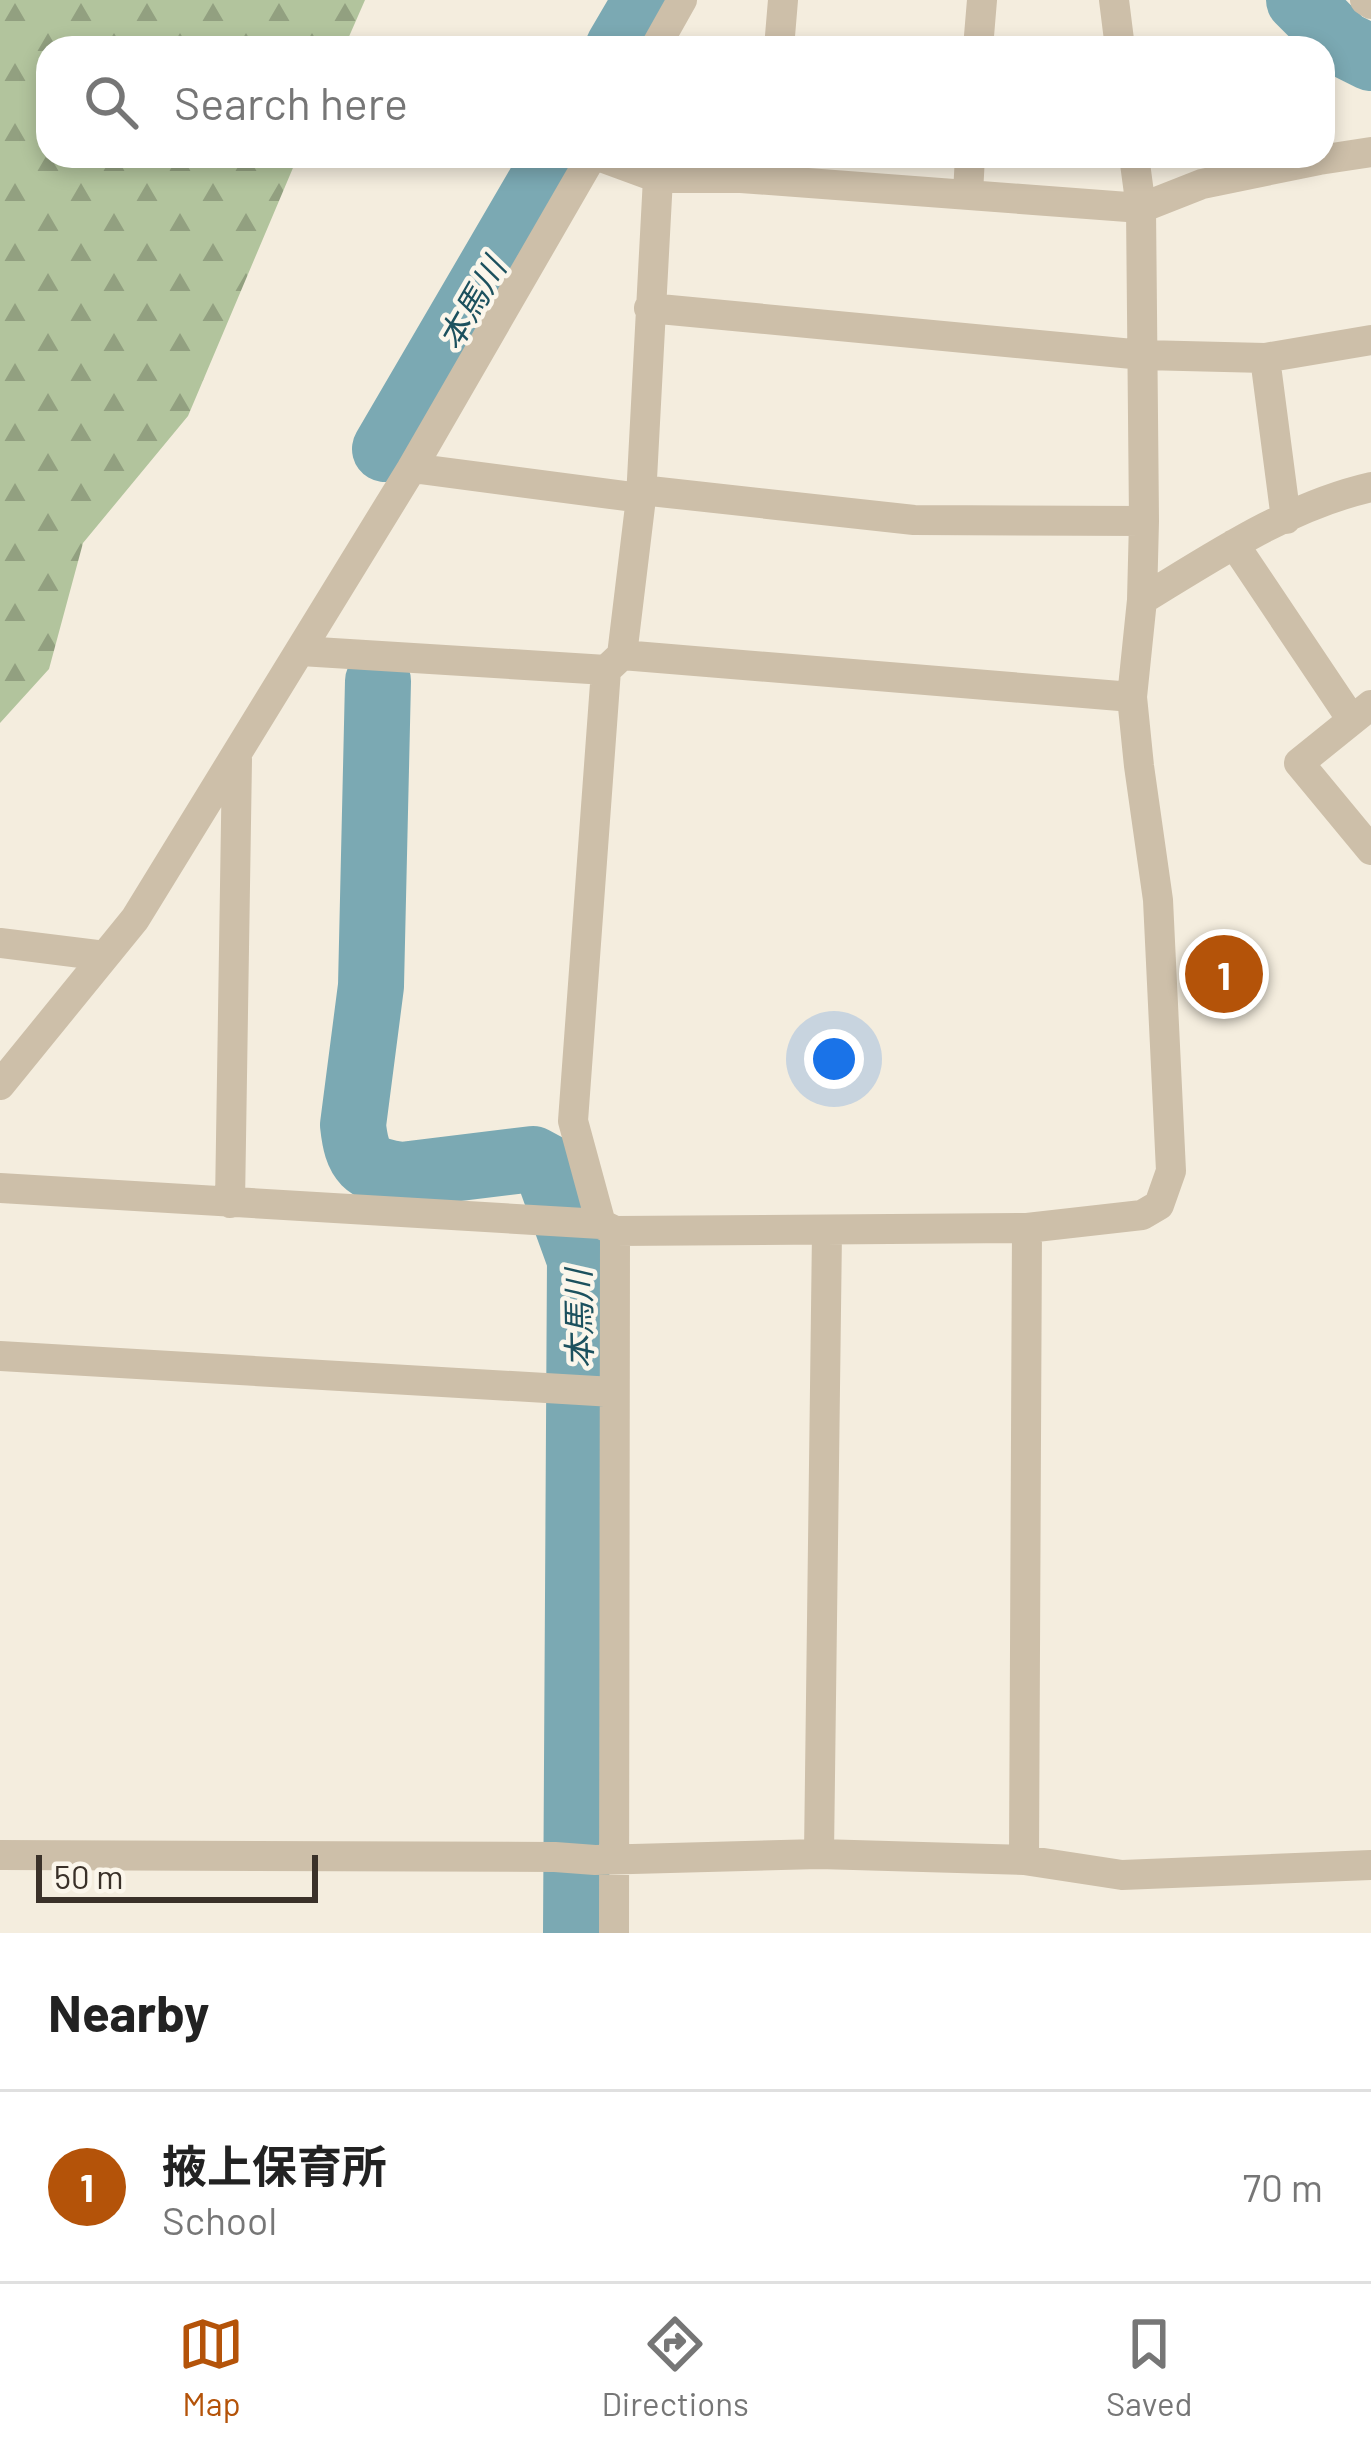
<!DOCTYPE html>
<html lang="en">
<head>
<meta charset="utf-8">
<style>
	body { margin:0; font-family:Barlow,"Noto Sans JP",sans-serif; background:#f2f2f2; color:#222 }
	.scale { position:absolute; left:36px; bottom:30px; width:282px; box-sizing:border-box; padding-left:12px; border:6px solid #3a3129; border-top:0; font-size:33px; line-height:42px; white-space:nowrap; color:#3a3129; -webkit-text-stroke:9px #fbf6eb; paint-order:stroke }
	.you { position:absolute; left:834px; top:1059px; width:42px; height:42px; margin:-30px; border:9px solid #fff; border-radius:50%; background:#1a73e8; box-shadow:0 0 0 18px #1a73e833 }
	.badge { display:grid; place-items:center; width:78px; height:78px; border-radius:50%; background:#b45309; color:#fff; font-size:39px; font-weight:700 }
	.pin { position:absolute; translate:-50% -50%; border:6px solid #fff; box-shadow:0 3px 12px #0006 }
	.list { margin:0; padding:0; list-style:none }
	h2 { display:flex; justify-content:space-between; align-items:center; height:156px; margin:0; padding:0 48px; font-size:51px }
	h2 small { font-size:39px; font-weight:400; color:#767676 }
	.list li { display:grid; grid-template-columns:78px 1fr auto; gap:36px; align-items:center; box-sizing:border-box; height:192px; padding:0 48px; border-top:3px solid #e0e0e0 }
	.list b { display:block; font-size:45px; white-space:nowrap }
	.list p { margin:0; font-size:39px; white-space:nowrap; color:#767676 }
	.list em { font-size:39px; font-style:normal; color:#767676 }
	.icon { flex:none; width:66px; height:66px; fill:none; stroke:currentColor; stroke-width:2; stroke-linecap:round; stroke-linejoin:round }
	.map { position:relative; flex:none; width:1371px; height:1933px; overflow:hidden }
	.search { position:absolute; background:#fff; box-shadow:0 6px 18px #0003; left:36px; right:36px; top:36px; height:132px; display:flex; align-items:center; gap:30px; box-sizing:border-box; padding:0 42px; border-radius:36px; color:#767676; font-size:45px }
	.sheet { height:348px; background:#fff }
	nav { display:flex; justify-content:space-around; align-items:center; box-sizing:border-box; height:168px; border-top:3px solid #e0e0e0; background:#fff; font-size:33px; color:#767676 }
	nav a { display:grid; justify-items:center; gap:6px }
	nav .on { color:#b45309 }
	.map>svg:first-child { display:block }
</style>
</head>
<body>
<div class="map">
<svg width="1371" height="1933" viewBox="0 0 1371 1933">
	<defs>
		<pattern id="forest-firs" width="22" height="20" patternUnits="userSpaceOnUse" patternTransform="scale(3)"><rect width="22" height="20" fill="#b2c49d"/><path d="M5 1l3.5 6h-7zM16 11l3.5 6h-7z" fill="#92a080"/></pattern>
	</defs>
	<rect width="100%" height="100%" fill="#f4edde"/>
	<!-- forest -->
	<path fill="url(#forest-firs)" d="M0,0H365L344,48H48V156H298L188,416L83,543L49,669L0,723Z"/>
	<g fill="none" stroke-linecap="round" stroke-linejoin="round">
		<!-- river -->
		<path stroke="#7ba9b3" stroke-width="66" d="M1299,0L1343,44L1371,58
			M618,48L646,0
			M385,449L556,156
			M378,681L371,986L353,1125C357,1162 365,1170 402,1175L533,1159L546,1166L580,1260L576,1933"/>
		<!-- street -->
		<path stroke="#cdbfa9" stroke-width="30" d="M1114,0L1120,48
			M1365,0L1371,4
			M655,48L682,0
			M779,48L783,0
			M978,48L982,0
			M598,156L658,178
			M1134,156L1141,208L1202,184L1319,160L1371,152
			M968,194L970,156
			M649,308L1143,355L1265,358L1371,340
			M1265,358L1286,519
			M412,468L641,498
			M641,490L914,520L1144,521
			M1234,544L1352,720
			M1142,600C1214,556 1288,506 1371,487
			M301,651L606,670
			M622,655L1132,697
			M1371,705L1299,763L1371,850
			M0,943L105,956
			M0,1085L135,919L412,468L592,156
			M0,1188L601,1224L615,1231L1027,1228L1142,1215L1159,1205L1171,1171L1158,900L1139,766L1132,697L1142,600L1144,521L1141,208L741,178H658L641,498L622,655L606,670L573,1121L601,1224
			M230,1203L237,759
			M0,1356L613,1392
			M819,1854L827,1232
			M0,1855L555,1857L595,1860L819,1854L1024,1860L1122,1875L1371,1865
			M1024,1860L1027,1228
			M614,1933L615,1231"/>
	</g>
	<g text-anchor="middle" dominant-baseline="central" stroke-width="9" stroke-linejoin="round" paint-order="stroke">
		<!-- water labels -->
		<g font-size="33" font-style="italic" fill="#1c515e" stroke="#fbf6eb">
			<text transform="translate(471 303) rotate(-60)">本馬川</text>
			<text transform="translate(578 1319) rotate(-91)">本馬川</text>
		</g>
	</g>
</svg>
<div class="scale">50 m</div>
<div class="you"></div>
<div class="pin badge" style="left:1224px;top:974px">1</div>
<div class="search"><svg class="icon" aria-label="search" viewBox="0 0 24 24"><circle cx="10" cy="10" r="6"/><path d="M15 15l6 6"/></svg>Search here</div>
</div>
<section class="sheet">
<h2>Nearby<small></small></h2>
<ul class="list">
<li><span class="badge">1</span><div><b>掖上保育所</b><p>School</p></div><em>70 m</em></li>
</ul>
</section>
<nav>
<a class="on"><svg class="icon" aria-label="map" viewBox="0 0 24 24"><path d="M3 6l6-2 6 2 6-2v14l-6 2-6-2-6 2zM9 4v14M15 6v14"/></svg>Map</a>
<a><svg class="icon" aria-label="directions" viewBox="0 0 24 24"><path d="M12 3l9 9-9 9-9-9zM9 14v-3h6M13 9l2 2-2 2"/></svg>Directions</a>
<a><svg class="icon" aria-label="saved" viewBox="0 0 24 24"><path d="M7 4h10v16l-5-4-5 4z"/></svg>Saved</a>
</nav>
</body>
</html>
